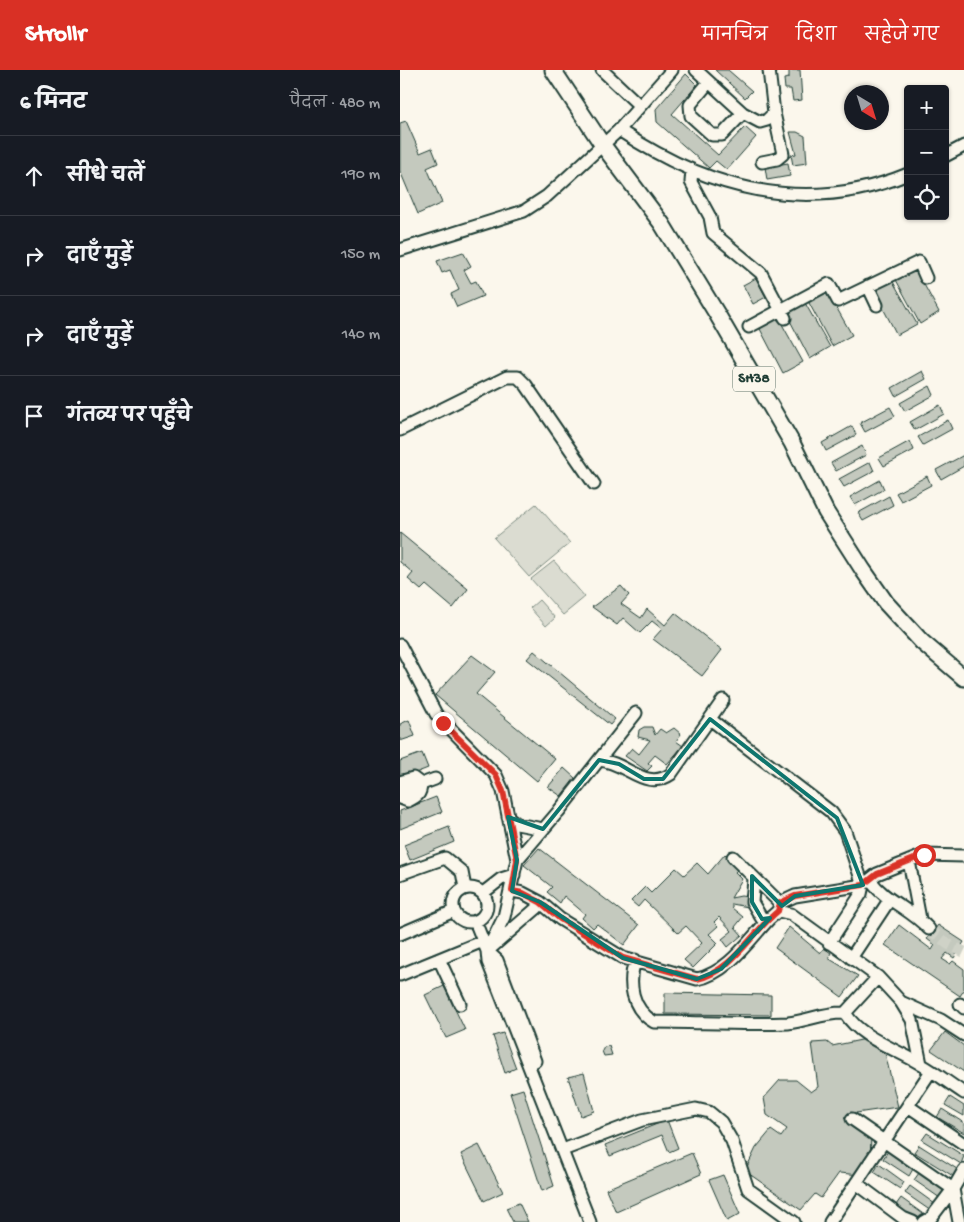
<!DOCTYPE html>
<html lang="hi">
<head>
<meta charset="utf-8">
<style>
	body { margin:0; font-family:"Gochi Hand","Playpen Sans Deva",sans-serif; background:#242831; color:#f1f3f6 }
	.controls { position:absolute; right:15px; top:15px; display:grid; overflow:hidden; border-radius:5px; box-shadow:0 1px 4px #0004 }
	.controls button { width:45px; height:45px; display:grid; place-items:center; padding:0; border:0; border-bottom:1px solid #363941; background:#171b24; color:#f1f3f6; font:25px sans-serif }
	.compass { position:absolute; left:444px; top:15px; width:45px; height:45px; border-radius:50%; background:#171b24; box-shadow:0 1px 4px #0004; rotate:142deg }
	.stop { position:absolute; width:15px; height:15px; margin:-11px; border:4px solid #d93025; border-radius:50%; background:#fff }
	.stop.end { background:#d93025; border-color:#fff; box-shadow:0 1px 5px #0008 }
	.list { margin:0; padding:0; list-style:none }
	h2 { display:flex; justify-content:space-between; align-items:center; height:65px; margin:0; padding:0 20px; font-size:21px }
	h2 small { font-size:16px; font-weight:400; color:#9ea1a6 }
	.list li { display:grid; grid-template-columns:32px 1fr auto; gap:15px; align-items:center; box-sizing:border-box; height:80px; padding:0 20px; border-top:1px solid #363941 }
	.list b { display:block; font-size:19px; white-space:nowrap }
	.list em { font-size:16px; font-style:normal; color:#9ea1a6 }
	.icon { flex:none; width:28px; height:28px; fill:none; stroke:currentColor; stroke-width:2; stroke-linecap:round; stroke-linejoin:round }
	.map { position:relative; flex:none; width:564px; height:1152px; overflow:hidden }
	header { display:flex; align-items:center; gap:30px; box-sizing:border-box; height:70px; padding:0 25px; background:#d93025; color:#fff }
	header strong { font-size:24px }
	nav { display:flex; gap:28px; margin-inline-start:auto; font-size:18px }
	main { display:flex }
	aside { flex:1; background:#171b24 }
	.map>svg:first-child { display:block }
</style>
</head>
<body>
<header>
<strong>Strollr</strong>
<nav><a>मानचित्र</a><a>दिशा</a><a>सहेजे गए</a></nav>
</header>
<main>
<aside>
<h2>6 मिनट<small>पैदल · 480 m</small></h2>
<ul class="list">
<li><svg class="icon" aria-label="ahead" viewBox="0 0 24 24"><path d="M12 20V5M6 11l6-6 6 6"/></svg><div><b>सीधे चलें</b></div><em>190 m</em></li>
<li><svg class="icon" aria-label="right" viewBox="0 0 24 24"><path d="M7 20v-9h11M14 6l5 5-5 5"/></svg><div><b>दाएँ मुड़ें</b></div><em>150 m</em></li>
<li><svg class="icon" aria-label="right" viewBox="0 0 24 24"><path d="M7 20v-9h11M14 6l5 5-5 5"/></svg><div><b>दाएँ मुड़ें</b></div><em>140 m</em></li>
<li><svg class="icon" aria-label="arrive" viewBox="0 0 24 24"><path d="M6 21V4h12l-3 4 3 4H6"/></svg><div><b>गंतव्य पर पहुँचे</b></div></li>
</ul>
</aside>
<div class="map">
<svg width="564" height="1152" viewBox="0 0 564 1152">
	<rect width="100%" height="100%" fill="#fbf7ec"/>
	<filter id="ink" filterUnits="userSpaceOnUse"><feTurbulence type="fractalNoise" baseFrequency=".02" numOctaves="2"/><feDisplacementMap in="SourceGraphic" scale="10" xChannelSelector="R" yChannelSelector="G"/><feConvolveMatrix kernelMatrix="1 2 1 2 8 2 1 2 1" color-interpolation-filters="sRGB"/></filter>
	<g filter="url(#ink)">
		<!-- green -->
		<path fill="#dbdcd1" stroke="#7d8c82" d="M136,434L170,473L129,507L94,468Z
			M154,491L185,527L163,545L131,509Z
			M139,530L155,548L146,556L130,538Z"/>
		<!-- building -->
		<path fill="#c4c9be" stroke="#1f3d34" d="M315,0H328L352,21L345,28Z
			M389,0H400L402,30L393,31L391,19H385L384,9L389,8Z
			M286,4L297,15L272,44L318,85L345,57L356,67L327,100L316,91L309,98L257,52L256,39Z
			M6,51L20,83L32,78L38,93L27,98L42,133L18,144L0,101V53Z
			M390,62H397L405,66L407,93L393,95L391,85L396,84Z
			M388,93L390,106L367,110L365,97Z
			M63,182L71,196L64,200L71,213L76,211L83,226L57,237L51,224L59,220L50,200L42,203L37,191Z
			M515,198L539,242L520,254L495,208Z
			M356,208L366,227L353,234L343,215Z
			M492,210L517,254L497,265L473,219Z
			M427,221L452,265L432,276L408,231Z
			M405,233L430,277L410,289L386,243Z
			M378,247L403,292L383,303L359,257Z
			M522,301L526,309L496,326L492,318Z
			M530,316L534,325L505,341L500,333Z
			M540,335L544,344L515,360L510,352Z
			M490,337L495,346L465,362L460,353Z
			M548,350L552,359L523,375L518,367Z
			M452,356L456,365L426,381L422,373Z
			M510,371L514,380L484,396L479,388Z
			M462,376L466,385L436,401L431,393Z
			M564,385V396L541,409L536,400Z
			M470,392L474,401L444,417L439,409Z
			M527,406L531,415L501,431L496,423Z
			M480,410L484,419L455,435L450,427Z
			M489,426L493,435L463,451L458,443Z
			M0,463L68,519L53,538L26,515L21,520L8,509L13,503L0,492Z
			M221,516L229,525L221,534L241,548L247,539L265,555L275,543L322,580L302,606L253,569L262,559L252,551L240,563L223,548L217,555L192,537Z
			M134,581L215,649L210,655L127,589Z
			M72,585L95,602L76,624L155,689L137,711L35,625Z
			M9,650L15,666L0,671V654Z
			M244,657H252L255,665L260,659L266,663L274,658L281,664L276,671L283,676L267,694L255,685L248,693L252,696L247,701L225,686L232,678L239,684L250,670L238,667L239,660Z
			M22,683L28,698L0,709V691Z
			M164,698L175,708L161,726L148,717Z
			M36,727L42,742L0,759V741Z
			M49,757L54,772L10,790L4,775Z
			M139,778L239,855L224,875L197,854L193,858L182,848L185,844L164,826L160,833L147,822L152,817L124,795Z
			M325,784L339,798L335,802L342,809L331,828L341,826L348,827V837L332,834V838L343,847L335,857L342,865L328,877L322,869L332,861L319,847L314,852L318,856L309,864L318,873L293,898L284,890L302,873L286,856L278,863L244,830L238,837L231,831L245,817L251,823L276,798L284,805L297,793L308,804Z
			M499,855L532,880L535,875L527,869L538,855L564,872L554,888L547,883L542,889L550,894L553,891L564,899V920L560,926L485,875Z
			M389,857L420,883L424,878L431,883L428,888L458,906L442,927L375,878Z
			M44,916L65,960L46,968L25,925Z
			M265,923L371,925V945L265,944Z
			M545,962L564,976V1002L531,980Z
			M103,963L116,998L105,1003L93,966Z
			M471,968L485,983L498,1037L456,1043L444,1047L471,1067L470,1090L461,1105L439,1103L421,1128L415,1124L401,1140L345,1101L356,1078L371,1060L381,1067L387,1059L367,1045L364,1028L380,1010H396L411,1022L418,1017L412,973L427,972L432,976Z
			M209,976L212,985L204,986L202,981L204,977Z
			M184,1003L194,1041L181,1046L168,1007Z
			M123,1019L154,1116L142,1121L110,1023Z
			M550,1027L564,1036V1046L545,1035Z
			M542,1039L564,1053V1063L537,1047Z
			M267,1050L278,1078L269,1082L262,1065L210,1086L205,1075Z
			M527,1063L564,1086L561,1094L522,1070Z
			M79,1075L103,1122L84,1131L61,1084Z
			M519,1075L557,1099L553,1106L514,1082Z
			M488,1081L513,1099L509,1106L483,1089Z
			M292,1083L301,1104L216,1142L206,1119Z
			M479,1094L504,1112L500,1119L474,1102Z
			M519,1103L544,1121L540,1128L514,1110Z
			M323,1105L340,1144L327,1151L309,1110Z
			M510,1116L535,1134L531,1141L505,1123Z
			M501,1128L526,1146L520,1152L496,1135Z
			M119,1133L128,1152H113L106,1138Z"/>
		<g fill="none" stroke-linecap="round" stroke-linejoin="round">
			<!-- minor-tunnel -->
			<path stroke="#cfd2c7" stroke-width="11" stroke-dasharray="11 5.5" stroke-linecap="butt" d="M529,859L548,874L564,882"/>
			<!-- minor casing -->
			<g stroke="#1f3d34" stroke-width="15">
				<path id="minor" d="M202,0L240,36
					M296,0L343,43L360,52L367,50L374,43L369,0
					M309,12L290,35L291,46L312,65H322L343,43
					M219,60L272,0
					M545,86L564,76
					M362,92L377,89L383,84L374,43
					M292,100L291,112L310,147L313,163L361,203L385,248
					M0,180L124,141L147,126L219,60C307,119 406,146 508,104
					M468,216L477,235
					M349,257L429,214L438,231L519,192L526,208
					M0,360L107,307H118L126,315L194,414
					M0,575L36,644L96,705L103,721L117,790L104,847L87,881
					M310,649L431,742L445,761L463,815L461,824L429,873
					M199,690C227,692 245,722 271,704L323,630
					M0,712L13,708L21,714C21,725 16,727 8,731L0,728
					M0,722L35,709
					M108,747L117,754L143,759
					M333,787L380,833L378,841L370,848L362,849L352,832L354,809
					M117,790L158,742L236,643
					M509,791L520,849
					M0,804L45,788L62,802L65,818
					M470,810C485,831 511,839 529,859
					M53 835a17 17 0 1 1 34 0a17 17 0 1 1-34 0Z
					M112,821L123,823L140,832L160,849L223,888L297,909C328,903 349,870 370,848
					M83,823L101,809L114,805
					M380,833L395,826L463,815L477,804L524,785L564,786
					M378,841L391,844L478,907L501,932L541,950L564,965
					M75,851L87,881L88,892L190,1152
					M0,864L54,841
					M92,877L137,838L140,832
					M87,881L97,890L135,991
					M451,888L490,829
					M39,889L60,934
					M235,890C228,913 231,939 254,952C298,952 344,955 388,953C407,951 425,942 445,943L478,907
					M0,905L83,871
					M501,932L512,950L521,994
					M560,934L564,938
					M445,943C461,969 497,979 522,995C536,1003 550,1014 564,1023
					M508,1036L564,1074
					M452,1049L553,1119L531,1148L524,1152
					M168,1078L242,1050L296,1039L309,1042L321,1052L332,1071L348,1119L394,1152
					M456,1113L503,1148L513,1152
					M430,1152L531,1001
					M559,1152L553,1119L564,1100"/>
			</g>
			<!-- major casing -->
			<g stroke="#1f3d34" stroke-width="19">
				<path id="major" d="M153,0L202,74L262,154L317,244L392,373L426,442L463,500L486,533L522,572L564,608"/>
			</g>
			<!-- minor -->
			<use href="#minor" stroke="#fbf7ec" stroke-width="11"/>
			<!-- major -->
			<use href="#major" stroke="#fbf7ec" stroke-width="15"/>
		</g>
	</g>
	<g fill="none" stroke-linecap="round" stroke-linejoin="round" filter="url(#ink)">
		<!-- route -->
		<path stroke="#d93025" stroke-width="6" d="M43,653L96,705L103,721L117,790L112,821L123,823L140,832L160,849L223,888L297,909C332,902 352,862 378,841L380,833L395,826L463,815L477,804L524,785"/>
	</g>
	<!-- marked area -->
	<path fill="none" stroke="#0f766e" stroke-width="4" stroke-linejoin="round" d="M310,649L437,748L463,815L395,826L382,836L352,806V832L362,849L370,848L321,899L297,909L223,888L140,832L112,821L117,790L108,747L143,759L199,690L219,694L244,709H263Z"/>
	<g text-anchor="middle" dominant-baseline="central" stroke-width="4.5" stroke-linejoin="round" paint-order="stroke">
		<!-- shield labels -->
		<rect fill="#fbf7ec" stroke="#61756b" stroke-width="1" x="333" y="296.5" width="42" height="25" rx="4"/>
		<g font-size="15" font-weight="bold" fill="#1f3d34">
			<text x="354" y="309">SH38</text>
		</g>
	</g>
</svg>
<div class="controls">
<button>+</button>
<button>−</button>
<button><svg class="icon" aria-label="locate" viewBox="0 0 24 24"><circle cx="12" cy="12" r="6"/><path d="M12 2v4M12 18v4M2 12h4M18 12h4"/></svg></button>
</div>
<svg class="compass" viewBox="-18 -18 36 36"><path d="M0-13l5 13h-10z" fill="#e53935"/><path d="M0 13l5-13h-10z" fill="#9ea1a6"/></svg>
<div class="stop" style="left:524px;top:785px"></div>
<div class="stop end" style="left:43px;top:653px"></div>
</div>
</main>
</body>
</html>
